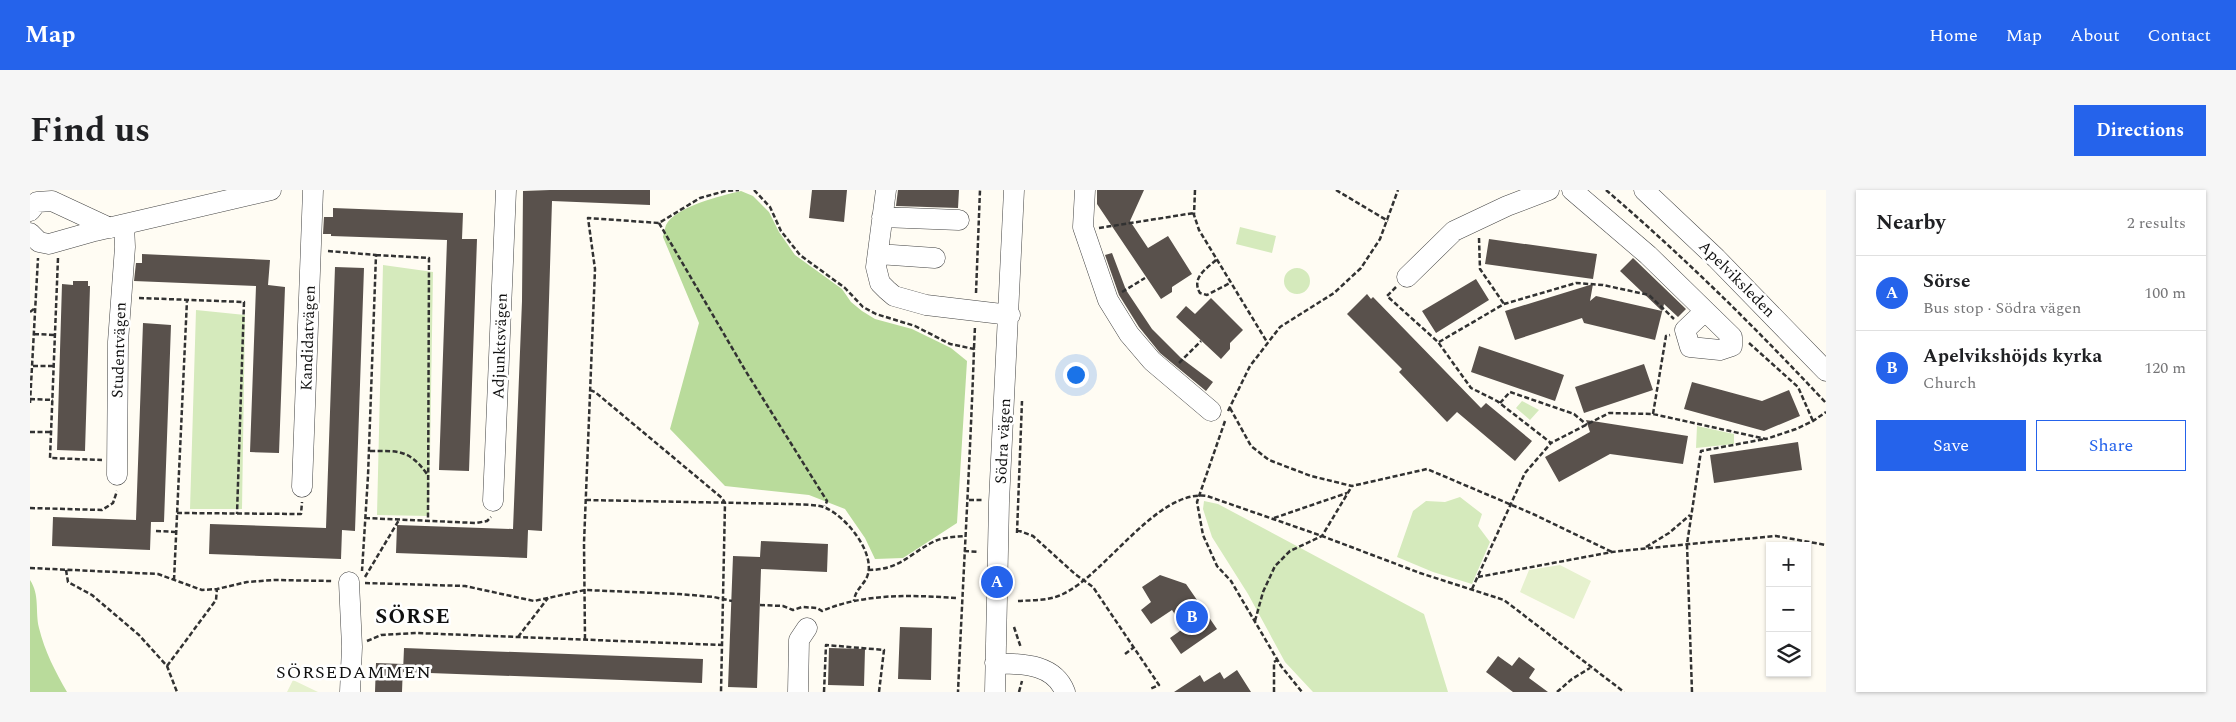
<!DOCTYPE html>
<html lang="en">
<head>
<meta charset="utf-8">
<style>
	body { margin:0; font-family:Spectral,serif; background:#f6f6f6; color:#202124 }
	.controls { position:absolute; right:15px; bottom:15px; display:grid; overflow:hidden; border-radius:0px; box-shadow:0 1px 4px #0004 }
	.controls button { width:45px; height:45px; display:grid; place-items:center; padding:0; border:0; border-bottom:1px solid #e0e0e0; background:#fff; color:#202124; font:25px sans-serif }
	.you { position:absolute; left:1045px; top:184px; width:18px; height:18px; margin:-12px; border:4px solid #fff; border-radius:50%; background:#1a73e8; box-shadow:0 0 0 8px #1a73e833 }
	.badge { display:grid; place-items:center; width:32px; height:32px; border-radius:50%; background:#2563eb; color:#fff; font-size:16px; font-weight:700 }
	.pin { position:absolute; translate:-50% -50%; border:2px solid #fff; box-shadow:0 1px 5px #0006 }
	.list { margin:0; padding:0; list-style:none }
	h2 { display:flex; justify-content:space-between; align-items:center; height:65px; margin:0; padding:0 20px; font-size:21px }
	h2 small { font-size:16px; font-weight:400; color:#757577 }
	.list li { display:grid; grid-template-columns:32px 1fr auto; gap:15px; align-items:center; box-sizing:border-box; height:75px; padding:0 20px; border-top:1px solid #e0e0e0 }
	.list b { display:block; font-size:19px; white-space:nowrap }
	.list p { margin:0; font-size:16px; white-space:nowrap; color:#757577 }
	.list em { font-size:16px; font-style:normal; color:#757577 }
	.actions { display:flex; gap:10px; padding:15px 20px }
	.actions a { flex:1; padding:11px 0; border:1px solid #2563eb; border-radius:0px; text-align:center; font-size:18px; color:#2563eb }
	.actions .main { background:#2563eb; color:#fff }
	.icon { flex:none; width:28px; height:28px; fill:none; stroke:currentColor; stroke-width:2; stroke-linecap:round; stroke-linejoin:round }
	.map { position:relative; flex:none; width:1796px; height:502px; overflow:hidden; border-radius:0px }
	header { display:flex; align-items:center; gap:30px; box-sizing:border-box; height:70px; padding:0 25px; background:#2563eb; color:#fff }
	header strong { font-size:24px }
	nav { display:flex; gap:28px; margin-inline-start:auto; font-size:18px }
	.intro { display:flex; align-items:center; justify-content:space-between; box-sizing:border-box; height:120px; padding:0 30px }
	h1 { margin:0; font-size:35px }
	.button { padding:12px 22px; border-radius:0px; background:#2563eb; color:#fff; font-size:18px; font-weight:700 }
	main { display:flex; gap:30px; padding:0 30px }
	aside { flex:1; background:#fff; border-radius:0px; box-shadow:0 1px 4px #0004 }
	.map>svg:first-child { display:block }
</style>
</head>
<body>
<header>
<strong>Map</strong>
<nav><a>Home</a><a>Map</a><a>About</a><a>Contact</a></nav>
</header>
<div class="intro"><h1>Find us</h1><a class="button">Directions</a></div>
<main>
<div class="map">
<svg width="1796" height="502" viewBox="0 0 1796 502">
	<rect width="100%" height="100%" fill="#fffcf3"/>
	<!-- green -->
	<path fill="#d5eabc" d="M1210,37L1246,46L1242,63L1206,54Z
		M353,75L403,82L399,326L347,325Z
		M1254 91a13 13 0 1 1 26 0a13 13 0 1 1-26 0Z
		M166,120L215,125L212,319H160Z
		M1492,211L1509,220L1500,230L1486,218Z
		M1667,236L1704,244V254L1666,258Z
		M1430,307L1452,324L1448,336L1460,352L1442,394L1403,382L1367,367L1383,321L1396,311L1415,312Z
		M1174,311L1188,314L1394,424L1418,502H1283L1255,472L1218,404L1182,347L1173,319Z"/>
	<!-- forest -->
	<path fill="#b9db9b" d="M711,1L723,6L739,22L749,42L765,65L812,99L821,112L832,121L845,129L882,139L921,158L937,171L927,333L873,368L845,369L835,348L815,319L779,305L695,296L640,239L669,133L633,47C634,43 635,38 636,35C646,16 691,6 711,1Z
		M0,390C10,405 5,421 9,438C15,462 25,481 37,502H0Z"/>
	<!-- pitch -->
	<path fill="#e6f1ce" d="M1530,375L1561,391L1544,429L1490,402L1499,380Z
		M263,490L288,502H257Z"/>
	<!-- building -->
	<path fill="#59514c" d="M520,0H620V15L522,11L512,341L498,340L497,368L366,363L367,335L483,339L492,111L493,1Z
		M782,0H817L814,32L779,28Z
		M868,0H929L928,18L866,16Z
		M1067,0H1114L1100,31L1118,58L1138,46L1162,84L1142,97V102L1131,109L1067,14Z
		M303,18L433,23L432,49H447L439,281L409,280L417,50L301,46V44H293L294,27H303Z
		M1459,49L1567,64L1563,89L1455,74Z
		M1082,63L1096,100L1122,139L1151,168L1183,192L1176,201L1130,163L1109,137L1089,105L1075,65Z
		M112,64L240,70L238,95L255,97L249,263L220,262L226,96L104,91L106,73H112Z
		M1603,68L1656,119L1648,127L1634,114L1625,150L1554,133L1552,128L1485,150L1475,121L1563,94L1560,111L1566,106L1632,121L1590,81Z
		M305,77L334,78L325,341L312,340L311,369L179,364L180,334L296,338Z
		M1446,89L1459,110L1406,143L1392,121Z
		M43,91H58V96H60L55,261L27,260L32,94L43,95Z
		M1337,104L1341,109L1343,107L1451,218L1456,213L1502,251L1485,271L1427,222L1417,232L1369,182L1372,179L1317,124Z
		M1181,108L1213,140L1200,153V159L1191,169L1146,127L1156,116L1165,124Z
		M113,133L141,135L134,332H121L120,360L22,356L23,327L106,330Z
		M1449,156L1534,185L1525,211L1441,182Z
		M1614,174L1623,200L1554,223L1545,197Z
		M1662,192L1732,211L1759,200L1770,226L1734,241L1654,219Z
		M1556,230L1658,246L1653,274L1580,264L1529,292L1515,267L1560,242Z
		M1768,252L1772,280L1684,293L1680,265Z
		M731,351L798,354L797,382L731,379L727,498L698,497L703,366L730,367Z
		M1130,385L1156,394L1187,439L1151,464L1140,448L1154,438L1142,420L1121,434L1111,420L1121,412L1112,397Z
		M870,437L902,438L901,490L868,489Z
		M374,458L673,469L672,493L373,482Z
		M799,458L835,459L834,496L798,495Z
		M1468,466L1482,476L1489,467L1505,479L1499,488L1518,502H1483L1456,482Z
		M346,473L373,474L372,502H345Z
		M1207,480L1221,502H1144L1170,485L1174,492L1190,482L1194,489Z"/>
	<g fill="none" stroke-linecap="round" stroke-linejoin="round">
		<!-- minor casing -->
		<g stroke="#434343" stroke-width="21">
			<path id="minor" d="M856,0L846,77L850,93L857,100L864,106L896,115L980,125
				M1055,0L1053,37L1078,110L1099,144L1122,171L1181,221
				M1542,0L1618,65L1702,147V156L1690,160L1660,157L1655,140L1675,121
				M1614,0L1686,68L1796,181
				M0,21L7,12L22,11L80,38
				M852,27L929,30
				M0,43L9,52L19,54L65,41L241,0
				M848,64L905,68
				M1377,87L1424,41L1477,16L1519,0
				M87,285L88,152L95,57L94,35
				M272,297L283,0
				M463,311L476,0
				M319,392L322,457L320,502
				M965,473C991,474 1024,473 1035,502
				M768,502L769,450L777,438
				M965,502L969,312L984,0"/>
		</g>
		<!-- path -->
		<path stroke="#323232" stroke-width="2.5" stroke-dasharray="5 2.5" stroke-linecap="butt" d="M724,0L740,17L751,41L770,65L815,98L833,117L846,124L885,136L920,154L944,159C940,273 933,387 928,502
			M1165,0L1164,25L1169,40L1237,152
			M1306,0L1358,31
			M1576,0C1654,67 1726,138 1796,213
			M629,33L715,180L797,311L795,316
			M1069,38L1164,23
			M1449,48L1450,79L1474,114
			M298,61L346,65L338,286L332,381
			M346,65L399,68L398,331
			M28,68L20,268L72,270
			M1186,70C1176,79 1161,88 1170,103L1177,105L1200,93
			M1366,97L1357,106L1408,152L1441,198L1467,211L1521,253L1579,223L1623,224L1736,249L1766,239L1783,231L1796,222
			M1092,102L1115,88
			M946,103L950,0
			M109,108L214,112L207,324
			M0,122L5,118
			M4,144L25,145
			M1409,152L1474,114L1546,93L1573,95L1619,105L1644,129
			M1719,153L1768,197L1783,231
			M944,158L945,136
			M1149,173L1171,151
			M3,176H24
			M560,200L565,202L692,308L695,313L691,502
			M0,209L23,210
			M0,213L8,68
			M1470,213L1480,202L1544,224L1557,235
			M1200,218L1221,256L1239,270L1281,286L1322,296L1397,279L1503,324L1582,362
			M1198,221L1220,176L1250,137L1304,103L1331,78L1350,49L1368,0
			M1623,224L1636,146L1640,145
			M1195,231L1167,312L1173,345L1187,376L1201,391L1251,476L1272,502
			M0,242H22
			M340,261C368,261 379,259 397,284
			M556,310L762,314C772,315 787,314 796,318C816,327 844,361 838,384C835,395 825,399 824,411
			M939,310H954
			M0,318L72,320L83,313L87,301
			M147,323L271,324L272,312
			M335,328L446,333L457,331L461,327
			M1244,328L1317,303
			M987,340L1003,346L1045,384L1063,397L1129,495L1120,499
			M126,341L147,342
			M987,343L992,211
			M1616,357L1639,343L1660,325
			M934,361L949,362
			M0,378L128,384L172,400L187,399L217,392L244,390L302,391
			M36,380L38,392L62,405L109,445L137,476L147,502
			M838,380C869,380 878,365 903,352C913,347 924,347 935,346
			M335,387L369,330
			M1448,387L1582,362L1659,354L1746,346L1796,355
			M144,390L157,110
			M335,393L435,396L504,411L555,400L649,404L684,407L702,411
			M1442,399L1495,283L1521,253
			M988,411C1003,410 1019,411 1033,404C1077,383 1127,299 1177,306L1292,346L1390,383L1474,410L1594,502
			M730,415L753,416L763,420L772,417L787,418L792,421C834,403 882,405 926,408
			M1225,431L1233,402L1245,376L1260,361L1292,346L1322,296
			M984,437L991,458
			M488,447L518,408
			M555,449L554,353L565,79L558,28L629,33L670,8L695,1L709,0
			M337,451L351,445L386,443L692,455
			M1095,464L1103,458
			M137,476L186,410L187,399
			M794,502L796,455L854,460L849,502
			M989,502L992,491
			M1244,502V472L1247,470
			M1527,502L1542,489L1560,478
			M1662,502L1657,354L1671,261L1735,249"/>
		<!-- minor -->
		<use href="#minor" stroke="#fff" stroke-width="20"/>
	</g>
	<g text-anchor="middle" dominant-baseline="central" stroke-width="5" stroke-linejoin="round" paint-order="stroke">
		<!-- street labels -->
		<g font-size="16" fill="#101010" stroke="#fff">
			<text transform="translate(1707 89) rotate(45)">Apelviksleden</text>
			<text transform="translate(278 148) rotate(-88)">Kandidatvägen</text>
			<text transform="translate(470 156) rotate(-88)">Adjunktsvägen</text>
			<text transform="translate(89 160) rotate(-88)">Studentvägen</text>
			<text transform="translate(973 251) rotate(-87)">Södra vägen</text>
		</g>
		<!-- neighbourhood labels -->
		<g font-size="18" letter-spacing="1" fill="#101010" stroke="#fff">
			<text x="324" y="482">SÖRSEDAMMEN</text>
		</g>
		<!-- district labels -->
		<g font-size="21" font-weight="bold" letter-spacing="1" fill="#101010" stroke="#fff">
			<text x="383" y="427">SÖRSE</text>
		</g>
	</g>
</svg>
<div class="controls">
<button>+</button>
<button>−</button>
<button><svg class="icon" aria-label="layers" viewBox="0 0 24 24"><path d="M12 4l9 5-9 5-9-5zM3 14l9 5 9-5"/></svg></button>
</div>
<div class="you"></div>
<div class="pin badge" style="left:967px;top:392px">A</div>
<div class="pin badge" style="left:1162px;top:427px">B</div>
</div>
<aside>
<h2>Nearby<small>2 results</small></h2>
<ul class="list">
<li><span class="badge">A</span><div><b>Sörse</b><p>Bus stop · Södra vägen</p></div><em>100 m</em></li>
<li><span class="badge">B</span><div><b>Apelvikshöjds kyrka</b><p>Church</p></div><em>120 m</em></li>
</ul>
<div class="actions"><a class="main">Save</a><a>Share</a></div>
</aside>
</main>
</body>
</html>
